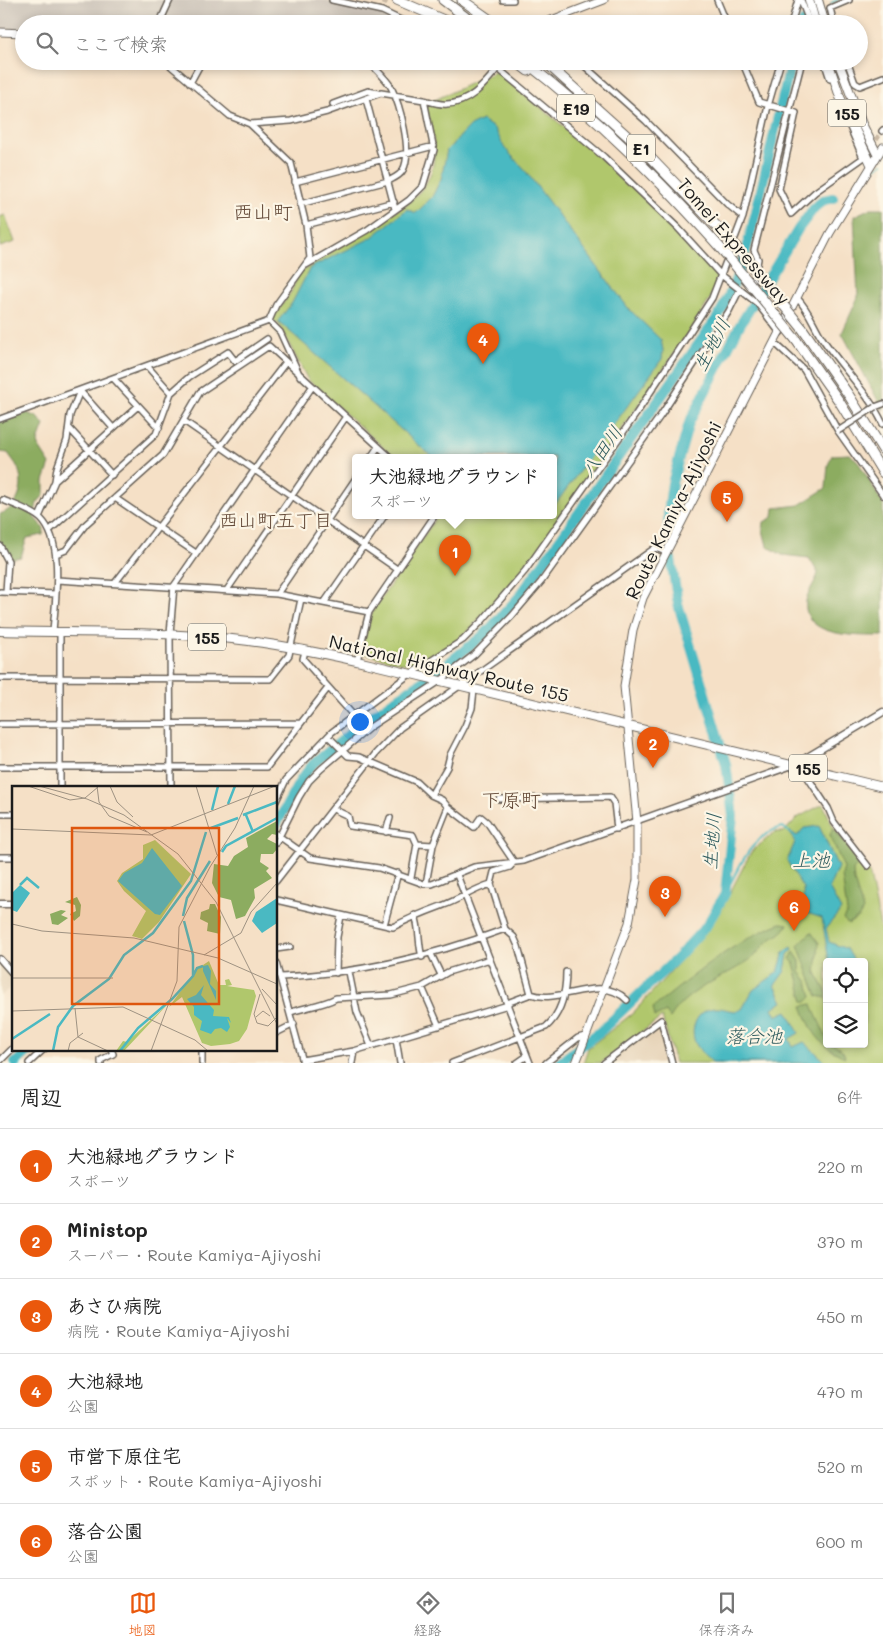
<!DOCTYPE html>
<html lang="ja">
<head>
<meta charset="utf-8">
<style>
	body { margin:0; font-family:Mali,"Klee One",sans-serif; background:#f2f2f2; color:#222 }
	.controls { position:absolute; right:15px; bottom:15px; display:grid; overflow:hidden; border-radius:5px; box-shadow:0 2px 8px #0003 }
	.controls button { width:45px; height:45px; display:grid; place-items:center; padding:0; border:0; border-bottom:1px solid #e0e0e0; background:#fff; color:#222; font:25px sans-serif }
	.you { position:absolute; left:359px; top:721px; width:18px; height:18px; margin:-12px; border:4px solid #fff; border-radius:50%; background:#1a73e8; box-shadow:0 0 0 8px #1a73e833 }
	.badge { display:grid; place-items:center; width:32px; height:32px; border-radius:50%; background:#ea580c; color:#fff; font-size:16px; font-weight:700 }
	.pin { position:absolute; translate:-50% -41px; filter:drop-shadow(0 1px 2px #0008) }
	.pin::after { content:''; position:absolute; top:26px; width:18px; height:15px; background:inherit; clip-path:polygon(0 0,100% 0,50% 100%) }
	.popup { position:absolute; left:352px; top:454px; width:205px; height:65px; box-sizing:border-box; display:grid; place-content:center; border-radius:5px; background:#fff; filter:drop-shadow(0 1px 4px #0005); font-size:16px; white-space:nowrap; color:#767676 }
	.popup b { font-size:19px; color:#222 }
	.popup::after { content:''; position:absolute; left:50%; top:100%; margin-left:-10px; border:10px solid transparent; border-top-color:#fff }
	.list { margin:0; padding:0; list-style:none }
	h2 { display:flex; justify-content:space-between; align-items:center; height:65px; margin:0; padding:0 20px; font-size:21px }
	h2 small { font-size:16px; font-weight:400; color:#767676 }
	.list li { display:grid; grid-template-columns:32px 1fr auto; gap:15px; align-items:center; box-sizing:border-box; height:75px; padding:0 20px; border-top:1px solid #e0e0e0 }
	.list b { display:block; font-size:19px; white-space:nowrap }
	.list p { margin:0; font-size:16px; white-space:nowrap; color:#767676 }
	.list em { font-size:16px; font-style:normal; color:#767676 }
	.icon { flex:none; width:28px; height:28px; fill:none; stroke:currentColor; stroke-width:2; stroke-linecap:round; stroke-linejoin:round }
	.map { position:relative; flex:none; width:883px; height:1063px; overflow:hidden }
	.search { position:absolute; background:#fff; box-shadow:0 2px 8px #0003; left:15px; right:15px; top:15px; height:55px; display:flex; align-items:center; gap:12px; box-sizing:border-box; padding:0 18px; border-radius:28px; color:#767676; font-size:19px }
	.sheet { height:515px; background:#fff }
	nav { display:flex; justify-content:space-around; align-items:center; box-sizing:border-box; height:70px; border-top:1px solid #e0e0e0; background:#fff; font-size:14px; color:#767676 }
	nav a { display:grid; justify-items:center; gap:2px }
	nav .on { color:#ea580c }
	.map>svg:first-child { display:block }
</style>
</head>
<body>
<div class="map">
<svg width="883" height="1063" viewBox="0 0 883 1063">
	<rect width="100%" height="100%" fill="#fcf5e5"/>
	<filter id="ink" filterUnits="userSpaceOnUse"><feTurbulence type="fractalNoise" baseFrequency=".02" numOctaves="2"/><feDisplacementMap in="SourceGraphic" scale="10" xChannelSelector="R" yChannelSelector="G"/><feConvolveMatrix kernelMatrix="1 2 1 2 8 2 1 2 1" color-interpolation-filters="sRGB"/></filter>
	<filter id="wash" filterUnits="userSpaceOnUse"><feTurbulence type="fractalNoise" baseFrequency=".0096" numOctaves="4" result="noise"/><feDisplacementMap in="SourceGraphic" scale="20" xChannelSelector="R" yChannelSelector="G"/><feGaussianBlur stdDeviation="1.12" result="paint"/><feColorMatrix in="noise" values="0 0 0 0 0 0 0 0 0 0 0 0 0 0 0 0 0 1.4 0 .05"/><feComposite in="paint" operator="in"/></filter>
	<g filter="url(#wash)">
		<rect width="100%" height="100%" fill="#f5e0c6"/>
		<!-- built -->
		<path fill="#e4d0b4" d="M0,961L14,976V985L0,996Z
			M660,1024L670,1063H607Z"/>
		<!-- industrial -->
		<path fill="#cbc2b8" d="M0,0H325L377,13L400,24H24V30L0,29Z"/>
		<!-- green -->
		<path fill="#b0c76c" stroke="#667244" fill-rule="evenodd" d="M497,71C574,136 656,199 718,278L711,297L696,322L525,568L461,639L420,667L361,653L368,621L374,609L438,515H554V457H394L308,380L279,325L272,319L291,292L299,273L404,206C444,176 436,147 426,104Z
			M5,215L15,242L0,247V217Z
			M823,804L832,824L870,875L883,941V1063H675L662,1017L601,1063H583L588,1048L633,1013L700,939L722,908L751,852L775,832H784L797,818ZM827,962H864V1044H827Z"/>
		<!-- forest -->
		<path fill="#8cac60" stroke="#54643e" d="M871,208H883V410L842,333L858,297L854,216Z
			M27,413L38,417L44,425L38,441L39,447L50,464L44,481V495L37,503L34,517L44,529L43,535L27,538L21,557L12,559L0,541V514C19,508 26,485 17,466C15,462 11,458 8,453L0,452V422Z
			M849,454L857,460L883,504V636C859,636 801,638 806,601C807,592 816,582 818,573L809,558L782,555L767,546L763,530L764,522L773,517L774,508L799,505L826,488L828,465L832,455Z
			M833,828L860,863L853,870L854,881L863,910L859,917L848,924L843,919L847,912L842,875L844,868L830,835Z
			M781,923L788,924C783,935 774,936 765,944C761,947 759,952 755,956C728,977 688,987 670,1018L666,1012L655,1017L653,1008C693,976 733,941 781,923Z
			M811,932L819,943L816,973L827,993V998L817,996L798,945Z
			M794,952L800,961V972L808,982L812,997L807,1002H804L794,963L790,959Z
			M812,1004C815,1016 827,1034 827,1044C834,1044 845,1050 845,1057C819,1046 812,1032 802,1006Z"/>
		<!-- water -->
		<path fill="#4ab9c2" stroke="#336a6f" d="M482,120L495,129L504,147L527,173L629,309L661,340L663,350L662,359L554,506V457H432L278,321L292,303L310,268L371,238L407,209L416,213L432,197L441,179L447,150L470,126Z
			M819,826L838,867L829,888L841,910L826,928L829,942L847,949L855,962H829L822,918L804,912L803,888L787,861L795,842L789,833L790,831L797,836L804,828Z
			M792,947L793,950L788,954L785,971L775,985L783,1002L772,1008L776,1016L787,1011L799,1033L789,1039L793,1047L804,1042L827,1063H713C707,1057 698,1050 695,1042C689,1026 699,1009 715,1008C725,1007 733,1014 742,1009L753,990L778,972L784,952Z"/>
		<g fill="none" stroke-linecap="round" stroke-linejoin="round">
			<!-- stream -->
			<path stroke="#4ab9c2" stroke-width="2" d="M831,3L838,0
				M872,170L883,163
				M725,894C739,868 751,834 783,827L789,832"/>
			<!-- river -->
			<path stroke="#4ab9c2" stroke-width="10" d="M803,24V22
				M669,531L668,514L672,483L689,423L740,325L799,228L815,207L824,200L833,198
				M276,825L301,779L313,764L369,718L438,671L485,634L519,597L717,318C744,274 754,219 766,169C774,133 782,97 792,61
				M15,1063L31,1049
				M559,1063L602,1030L678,957L707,925L725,894L733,816L726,764L678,604L671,559"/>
		</g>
	</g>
	<g filter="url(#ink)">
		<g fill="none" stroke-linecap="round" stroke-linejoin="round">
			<!-- minor-tunnel -->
			<path stroke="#cab9a4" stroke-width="5" stroke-dasharray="5 2.5" stroke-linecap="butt" d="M384,5L386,0
				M872,146L882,131"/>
			<!-- minor casing -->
			<g stroke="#686158" stroke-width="8">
				<path id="minor" d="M332,0L382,11L409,24
					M503,0H513
					M717,0L727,24
					M801,0L810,24
					M159,24L170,0
					M791,24L798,0
					M834,24L830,8L849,0
					M489,61L604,157L678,228L720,274L757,303L780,333
					M579,61L646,121L727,204L743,217
					M742,61L759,102L796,113L779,189L791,214L815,192L863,158L841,106
					M824,61L830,79
					M847,61L855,83L860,86L883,77
					M190,83L202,61
					M366,99L395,209
					M424,100C431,102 440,105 447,104C470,103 484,85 498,68
					M333,104L368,91L378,93
					M250,124L291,121L327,112L381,93L424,100L434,150L423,186L409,200L367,230L306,265
					M882,131L883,130
					M295,182L434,146
					M300,204L388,181C394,178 400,176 403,170C413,152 400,105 391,87C386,78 375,69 368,61
					M306,225L394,202
					M753,286L758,259L754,250L802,61
					M797,298C809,310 813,324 822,338C841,367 868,392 883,424
					M269,321L280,332L300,376
					M775,343L804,370L838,431L883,495
					M147,366L171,393
					M114,379L159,428
					M875,407L883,404
					M0,419L269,321L276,305L310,258L306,225L291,163L250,124L230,116L165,61
					M184,421L397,569
					M69,428L112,475
					M371,457L378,447
					M55,481L138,406
					M115,498L196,553
					M3,500C15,505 33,511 41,519C65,543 55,601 53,632
					M39,517L55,481L57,468L67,440L70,415L80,391L113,428
					M50,530L156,434L171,393L189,377L228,352L235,361L267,339
					M0,546L8,561L6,592
					M56,554L66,550L86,524L163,455L200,392L269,346L390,457
					M57,580L277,594L369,612
					M115,583L286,362
					M227,590L345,418
					M0,592L56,594
					M277,594L356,478
					M324,603L385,515
					M60,632V787
					M305,651L303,659L353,715
					M357,661L369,612L435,515
					M0,678L270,679L289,655L301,599
					M0,724L300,723
					M328,736L348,756L359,757L417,782L431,795L442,800L448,807L474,827L481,817L487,822L514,862L510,867L494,872L491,884L500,913L505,929L514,937L518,946L531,994C560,1005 601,973 627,1000
					M0,767H267L328,688
					M801,767L828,808L834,822L868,866
					M171,787L170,634L174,586L312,387
					M431,795L447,767L450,755L465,726L472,708L474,690
					M499,799L610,797L614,803L617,829
					M276,801L286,780L332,732L410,674L463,640L482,621L525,571L636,414L712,298L743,217L768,106L781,61
					M333,809L348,816L350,826L413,835L417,844L411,878
					M0,814H14
					M386,832L390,818
					M276,834L310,858L379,868L424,884H432L474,867L524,861L791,766
					M276,843L299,797L309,781L321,769L370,727L440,681L475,654L512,616L541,582L661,415L729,311L740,289
					M417,844L433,845
					M0,857H14
					M457,875L530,1063
					M276,881L376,753L400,728L655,548L666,552
					M426,884L433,845L448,807
					M276,900L393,927C411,917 425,912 444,905C460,899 474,889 491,884
					M415,915C420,929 418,943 422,957
					M384,925L398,873
					M276,949L290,947
					M431,954L441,975
					M0,959L14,975
					M276,963L303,1062
					M349,972L357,1012L371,1046
					M336,973L337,937L341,916
					M281,977C359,974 432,956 505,929
					M422,987L439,1026
					M507,1003L531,994
					M291,1012C305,1007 324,1005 336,998L391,995L422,987L448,972L490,959
					M276,1033L294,1024
					M396,1039L400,1063
					M302,1060L354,1051L508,1005
					M0,1061L14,1047
					M29,1063L44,1049
					M101,1063V1060L113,1054L111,1049
					M202,1063V1049
					M352,1063L354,1051
					M452,1063L546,1027C562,1013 566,993 566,972
					M517,1063L527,1056
					M546,1063L578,1038L585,1036
					M604,1063L661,1020L672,1063"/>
			</g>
			<!-- tertiary casing -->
			<g stroke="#686158" stroke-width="9">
				<path id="tertiary" d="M794,765L883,712
					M0,904H14"/>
			</g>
			<!-- secondary casing -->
			<g stroke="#686158" stroke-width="9">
				<path id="secondary" d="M541,24L604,0
					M0,32L24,33
					M576,1063L629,923L637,880V822L624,686L633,630L643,598L830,233L883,147"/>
			</g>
			<!-- trunk casing -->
			<g stroke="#686158" stroke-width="10">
				<path id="trunk" d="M809,0L816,24
					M818,0L825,24
					M828,61L840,97L871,164
					M838,61L862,124L877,154
					M0,631C77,633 155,631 232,639C279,644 327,654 374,665L883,787"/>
			</g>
			<!-- motorway casing -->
			<g stroke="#686158" stroke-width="11">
				<path id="motorway" d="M397,0L453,24
					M443,0L475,24
					M462,0L496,24
					M515,61L528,71
					M524,61C600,120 661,181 724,252
					M544,61L643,150L732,242
					M802,328L848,394L883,450
					M796,340L839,401L883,473"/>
			</g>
			<!-- minor -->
			<use href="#minor" stroke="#fff" stroke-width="5"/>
			<!-- tertiary -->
			<use href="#tertiary" stroke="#fff" stroke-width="6"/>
			<!-- secondary -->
			<use href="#secondary" stroke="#fff" stroke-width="7"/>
			<!-- trunk -->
			<use href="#trunk" stroke="#fff" stroke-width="8"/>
			<!-- motorway -->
			<use href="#motorway" stroke="#fff" stroke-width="9"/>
			<!-- minor-bridge casing -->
			<g stroke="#686158" stroke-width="8" stroke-linecap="butt">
				<path id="minor-bridge" d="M838,431L875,407"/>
			</g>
			<!-- motorway-bridge casing -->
			<g stroke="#686158" stroke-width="11" stroke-linecap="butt">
				<path id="motorway-bridge" d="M732,242L802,328
					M724,252L796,340"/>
			</g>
			<!-- minor-bridge -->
			<use href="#minor-bridge" stroke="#fff" stroke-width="5"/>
			<!-- motorway-bridge -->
			<use href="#motorway-bridge" stroke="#fff" stroke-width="9"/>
		</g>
	</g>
	<g text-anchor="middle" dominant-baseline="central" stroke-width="4.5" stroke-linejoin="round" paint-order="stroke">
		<!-- shield labels -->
		<g fill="#fcf5e5" stroke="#5f5d58" stroke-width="1">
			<rect x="557" y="94.5" width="38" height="27" rx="4"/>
			<rect x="828" y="99.5" width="38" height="27" rx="4"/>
			<rect x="627" y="134.5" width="28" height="27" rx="4"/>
			<rect x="188" y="623.5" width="38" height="27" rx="4"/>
			<rect x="789" y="754.5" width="38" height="27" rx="4"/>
		</g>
		<g font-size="16" font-weight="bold" fill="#1c1c1c">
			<text x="576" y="108">E19</text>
			<text x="847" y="113">155</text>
			<text x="641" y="148">E1</text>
			<text x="207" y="637">155</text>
			<text x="808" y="768">155</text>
		</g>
		<!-- street labels -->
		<g font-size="18" fill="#1c1c1c" stroke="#fcf5e5">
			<text transform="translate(734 241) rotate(49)">Tomei Expressway</text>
			<text transform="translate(673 510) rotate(-64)">Route Kamiya-Ajiyoshi</text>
			<text transform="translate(449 668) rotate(13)">National Highway Route 155</text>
		</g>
		<!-- water labels -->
		<g font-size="19" font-style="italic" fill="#2e5b5e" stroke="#fcf5e5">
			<text transform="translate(711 344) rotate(-62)">生地川</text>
			<text transform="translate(601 451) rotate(-55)">八田川</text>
			<text transform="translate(711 841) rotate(-86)">生地川</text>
			<text x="811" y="859">上池</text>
			<text x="754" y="1035">落合池</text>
		</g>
		<!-- neighbourhood labels -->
		<g font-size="19" fill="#624837" stroke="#fcf5e5">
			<text x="276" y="519">西山町五丁目</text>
		</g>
		<!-- quarter labels -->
		<g font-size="20" fill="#624837" stroke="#fcf5e5">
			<text x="263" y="211">西山町</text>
			<text x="511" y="799">下原町</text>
		</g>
	</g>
	<!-- overview -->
	<g transform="translate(12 786)">
		<rect width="265" height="265" fill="#f5e0c6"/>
		<path d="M143,54L179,88L147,136L130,153L120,150L134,125L112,105L105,95L110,87L131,73V59ZM197,175L207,199H214L213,194L217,193L220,199L215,200L242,204L244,210L235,243L227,255L218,258L199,260L190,257L170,211L157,221L185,183ZM155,219L112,265H104L111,255L115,256Z" fill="#b0c76c"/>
		<path d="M265,35V49L260,48L255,53L265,58V63L261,68H249L248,76L257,82L254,85L260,92L242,103L243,112L233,130L224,133L219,114L207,111L200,97L202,78L216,80L222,70L236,61L234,52ZM65,111L69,119L68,130L62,135L58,128L64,125L63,119L53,116ZM198,118H203L209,131L208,148L195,145L196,137L188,133L189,126L197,123ZM49,124L54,125L49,129L56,132L46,139L40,138L38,128Z" fill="#8cac60"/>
		<path d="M140,62L170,100L148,129L143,128L106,95L112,87L130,77ZM8,99L18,107L5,126L0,124V107ZM265,112V137L250,147L240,135L244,126ZM196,179L199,185L198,198L204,205V214L191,185V180ZM192,199L189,209L202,224L201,230L217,231L219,237L215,232L218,241L215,246L209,242L203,243L199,248L188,244L190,235L182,229V221L175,213L184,209Z" fill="#4ab9c2"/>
		<path fill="none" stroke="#4ab9c2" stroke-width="2.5" d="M216,18L223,0M200,24L206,0M231,29L265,16M234,29L241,46M199,42L226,32M210,66L214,60L265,32M8,99L15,92L27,102M171,130L175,112L198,75M181,190L185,182L191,180M0,253L38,228M41,265L46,241L61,220L97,193L112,169L141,147L179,95L194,46M108,265L126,242L160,213L181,190V169L172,135"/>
		<path fill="none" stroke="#9e9282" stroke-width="1" d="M16,0L58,14L73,12L86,1M27,0L75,13L112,29L166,68L204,116L265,238M40,0H61M85,0L87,16L97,30L135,46M98,0L105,16L121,31M184,0L205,69M0,43L139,49L263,0M0,138L30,145L122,152L206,172L265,198M192,169L229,147L239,126L265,97M0,192H101M250,203L265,219M248,208L242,228L245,237L256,240L265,231M63,222L66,251L96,265M0,225L111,221L183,254L196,265M244,231L251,225L258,230M56,265L58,257L71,247M139,265L165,195L167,141L198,81L223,42L242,0"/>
		<path fill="#de560d" fill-opacity="0.15" stroke="#de560d" stroke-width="2.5" d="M60,42H207V218H60Z"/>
		<rect width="265" height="265" fill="none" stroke="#1c1c1c" stroke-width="2.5"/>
	</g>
</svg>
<div class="controls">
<button><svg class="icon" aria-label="locate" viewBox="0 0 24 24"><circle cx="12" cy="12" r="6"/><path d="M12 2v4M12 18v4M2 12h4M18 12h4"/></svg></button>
<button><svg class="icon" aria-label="layers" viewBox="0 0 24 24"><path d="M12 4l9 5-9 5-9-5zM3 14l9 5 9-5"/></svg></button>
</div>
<div class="you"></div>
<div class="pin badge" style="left:455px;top:576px">1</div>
<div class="popup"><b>大池緑地グラウンド</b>スポーツ</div>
<div class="pin badge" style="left:653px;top:768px">2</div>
<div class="pin badge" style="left:665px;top:917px">3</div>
<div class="pin badge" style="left:483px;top:364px">4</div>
<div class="pin badge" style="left:727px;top:522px">5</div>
<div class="pin badge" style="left:794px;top:931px">6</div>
<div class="search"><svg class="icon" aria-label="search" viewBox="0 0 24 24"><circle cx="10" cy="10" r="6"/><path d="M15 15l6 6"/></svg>ここで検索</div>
</div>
<section class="sheet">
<h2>周辺<small>6件</small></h2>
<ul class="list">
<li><span class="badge">1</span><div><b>大池緑地グラウンド</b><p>スポーツ</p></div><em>220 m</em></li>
<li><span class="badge">2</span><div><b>Ministop</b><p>スーパー · Route Kamiya-Ajiyoshi</p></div><em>370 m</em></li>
<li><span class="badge">3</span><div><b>あさひ病院</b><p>病院 · Route Kamiya-Ajiyoshi</p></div><em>450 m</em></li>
<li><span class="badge">4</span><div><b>大池緑地</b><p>公園</p></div><em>470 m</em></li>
<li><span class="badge">5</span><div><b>市営下原住宅</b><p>スポット · Route Kamiya-Ajiyoshi</p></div><em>520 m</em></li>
<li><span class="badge">6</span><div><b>落合公園</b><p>公園</p></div><em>600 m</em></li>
</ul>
</section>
<nav>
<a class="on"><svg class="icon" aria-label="map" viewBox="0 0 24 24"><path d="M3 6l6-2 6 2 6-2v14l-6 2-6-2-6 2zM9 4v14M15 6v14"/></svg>地図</a>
<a><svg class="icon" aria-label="directions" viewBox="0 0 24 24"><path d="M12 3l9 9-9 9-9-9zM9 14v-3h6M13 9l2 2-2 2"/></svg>経路</a>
<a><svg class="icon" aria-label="saved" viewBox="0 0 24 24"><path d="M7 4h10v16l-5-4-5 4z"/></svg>保存済み</a>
</nav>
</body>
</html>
